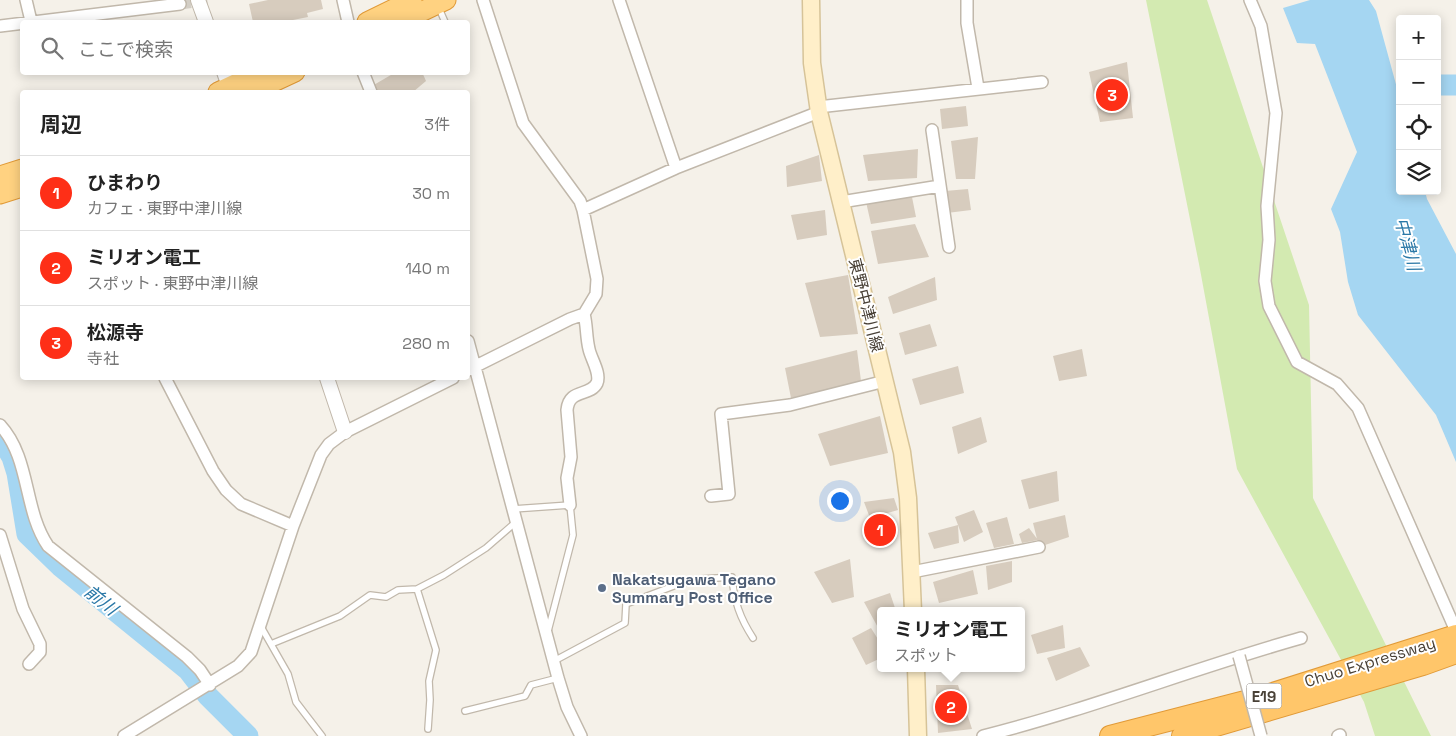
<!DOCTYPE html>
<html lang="ja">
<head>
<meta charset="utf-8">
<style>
	body { margin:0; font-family:"Space Grotesk","Noto Sans JP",sans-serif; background:#f6f6f6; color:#222 }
	.controls { position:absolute; right:15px; top:15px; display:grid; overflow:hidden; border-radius:5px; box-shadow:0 2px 12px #0003 }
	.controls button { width:45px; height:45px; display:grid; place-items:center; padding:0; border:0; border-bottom:1px solid #e0e0e0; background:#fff; color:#222; font:25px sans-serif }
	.you { position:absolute; left:839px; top:500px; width:18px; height:18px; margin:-12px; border:4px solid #fff; border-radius:50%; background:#1a73e8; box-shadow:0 0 0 8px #1a73e833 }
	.badge { display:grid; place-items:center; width:32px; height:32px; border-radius:50%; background:#fe2f17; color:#fff; font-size:16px; font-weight:700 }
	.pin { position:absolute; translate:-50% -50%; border:2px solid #fff; box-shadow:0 1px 5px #0006 }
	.popup { position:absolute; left:877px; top:607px; width:148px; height:65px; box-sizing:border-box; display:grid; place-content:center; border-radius:5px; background:#fff; filter:drop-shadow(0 1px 4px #0005); font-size:16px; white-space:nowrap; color:#767676 }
	.popup b { font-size:19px; color:#222 }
	.popup::after { content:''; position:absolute; left:50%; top:100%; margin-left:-10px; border:10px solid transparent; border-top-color:#fff }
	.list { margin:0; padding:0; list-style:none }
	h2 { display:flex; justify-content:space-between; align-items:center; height:65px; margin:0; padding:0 20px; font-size:21px }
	h2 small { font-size:16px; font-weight:400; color:#767676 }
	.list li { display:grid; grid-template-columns:32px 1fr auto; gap:15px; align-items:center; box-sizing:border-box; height:75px; padding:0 20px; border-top:1px solid #e0e0e0 }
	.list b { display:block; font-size:19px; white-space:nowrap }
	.list p { margin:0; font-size:16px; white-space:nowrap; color:#767676 }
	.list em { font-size:16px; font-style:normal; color:#767676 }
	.icon { flex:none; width:28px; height:28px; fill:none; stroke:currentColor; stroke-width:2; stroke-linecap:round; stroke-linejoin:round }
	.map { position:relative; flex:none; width:1456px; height:736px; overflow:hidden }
	.search { position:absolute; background:#fff; box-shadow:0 2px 12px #0003; left:20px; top:20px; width:450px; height:55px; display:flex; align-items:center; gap:12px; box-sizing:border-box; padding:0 18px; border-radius:5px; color:#767676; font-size:19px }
	.panel { position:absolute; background:#fff; box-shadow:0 2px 12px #0003; left:20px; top:90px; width:450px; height:290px; border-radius:5px }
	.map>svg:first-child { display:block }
</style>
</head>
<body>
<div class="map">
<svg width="1456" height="736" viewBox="0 0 1456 736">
	<rect width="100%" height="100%" fill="#f5f1e9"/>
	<!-- green -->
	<path fill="#d3eab1" d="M1146,0H1207L1309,305L1313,498L1431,736H1375L1364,702L1237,469L1199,264Z"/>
	<!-- water -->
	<path fill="#a5d6f2" d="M1310,0H1369L1376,11L1400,99V191H1425L1427,199L1456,254V462L1436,415L1358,315L1348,282L1340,232L1331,209L1357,152L1315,44L1297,43L1283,8Z"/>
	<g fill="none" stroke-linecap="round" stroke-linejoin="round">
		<!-- river -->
		<path stroke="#a5d6f2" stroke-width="21" d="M1437,85H1456
			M0,437L12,457L17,473L27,534L60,566L188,670L208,696L248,736"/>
	</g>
	<!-- building -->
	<path fill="#d7ccbe" d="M268,0H321L323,9L307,13L308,17L293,20V22H253L249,4Z
		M1127,62L1133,118L1100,122L1089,72Z
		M396,72H422L426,81L413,92H374L372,86Z
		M966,106L968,126L942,129L940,109Z
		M978,137L975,179H956L951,141Z
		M918,149L917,178L868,181L863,155Z
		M819,155L822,181L787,187L786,166Z
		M968,189L971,210L947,213L945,191Z
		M912,197L916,217L871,224L866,202Z
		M825,210L827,235L797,240L791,215Z
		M915,224L929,257L878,264L871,231Z
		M848,275L858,334L820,337L805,283Z
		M935,277L937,300L893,314L888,297Z
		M930,324L937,346L905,355L899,333Z
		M1082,349L1087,376L1059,381L1053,356Z
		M857,350L861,381L791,398L785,368Z
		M958,366L964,393L920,405L912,379Z
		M880,416L888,453L830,466L818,434Z
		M981,417L987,442L958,454L952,427Z
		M1057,471L1059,501L1029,509L1021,480Z
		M894,498L898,510L870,518L864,502Z
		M974,510L983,532L964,542L958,525L959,543L934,549L928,533L958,525L955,517Z
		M1065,515L1069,537L1039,547L1033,523Z
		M1007,517L1014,544L994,548L986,523Z
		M889,522L893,534L870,540L866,526Z
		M1029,528L1038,540L1022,543L1019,534Z
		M850,559L854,597L832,603L814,572Z
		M1012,561V582L988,590L986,566Z
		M973,570L978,594L939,603L933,582Z
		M890,593L896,611H881V633L864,602Z
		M1063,625L1065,648L1037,654L1031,635Z
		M871,628L881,644V658L866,665L852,638Z
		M1080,647L1090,666L1056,681L1047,658Z
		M936,685H958L972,729L938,733Z"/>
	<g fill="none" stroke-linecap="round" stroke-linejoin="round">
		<!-- minor-tunnel -->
		<path stroke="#d3cec5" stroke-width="11" stroke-dasharray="11 5.5" stroke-linecap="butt" d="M180,4L208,0"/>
		<!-- service casing -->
		<g stroke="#c1b8ab" stroke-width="8">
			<path id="service" d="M438,6L445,22
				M513,509L570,505L573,535L548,631
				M417,589L436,650L429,681L430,700L428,729
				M260,625L288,674L296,702L322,736
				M271,644L340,616L370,595L386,597L398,590L417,589L444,575L486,548L516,522
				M554,661L625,623L626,604L679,584L701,579L732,577C734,601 740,618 753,638
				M465,711L525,696L531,685L558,678"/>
		</g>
		<!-- minor casing -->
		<g stroke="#c1b8ab" stroke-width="14">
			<path id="minor" d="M26,0L31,21
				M343,0L348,22
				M619,0L676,168
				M967,0V23L978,88
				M1250,0L1261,26L1276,113L1267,206L1269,240L1265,281L1269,306L1297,362L1337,384L1358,408L1456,631
				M0,26L180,4
				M363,72L371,92
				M818,107L1042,82
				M932,130L949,247
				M841,202L940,186
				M583,210L676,168L819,112
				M468,341L558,678L567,707L581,736
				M468,370L570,319L584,314L596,294L597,279L583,210L580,201L523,123L483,0
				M165,378L213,471L226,490L241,504L293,526
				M0,425C31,459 23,509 48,546L187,657L200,670L210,685
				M711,496L729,494L721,414L790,405L885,381
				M570,505L567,478L571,457L567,410C569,388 590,397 597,383C601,373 591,359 589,349C586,337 587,325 584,314
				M0,535L23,609L40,644V652L29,664
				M912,572L1039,547
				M124,736L238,666L251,652L293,526L321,455L329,444L345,432L453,378
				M983,736C1091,709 1194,668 1301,638
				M1338,736L1340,735"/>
		</g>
		<!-- tertiary casing -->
		<g stroke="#c1b8ab" stroke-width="16">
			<path id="tertiary" d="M198,0L206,22
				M224,72L231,92
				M327,378L345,432"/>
		</g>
		<!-- secondary casing -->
		<g stroke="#d6c398" stroke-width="19">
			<path id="secondary" d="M811,0L812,63L819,112L902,452L908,498L913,611
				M916,668L918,736"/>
		</g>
		<!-- trunk casing -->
		<g stroke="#e19a37" stroke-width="21">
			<path id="trunk" d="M367,22L412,0
				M400,22L446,0
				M218,92L261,72
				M252,92L295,72
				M0,176L22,169
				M0,194L22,187"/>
		</g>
		<!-- motorway casing -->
		<g stroke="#e19a37" stroke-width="22">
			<path id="motorway" d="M1110,736L1257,698L1456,635
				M1182,736L1423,665L1456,653"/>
		</g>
		<!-- service -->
		<use href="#service" stroke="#fff" stroke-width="5.5"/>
		<!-- minor -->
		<use href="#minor" stroke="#fff" stroke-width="11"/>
		<!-- tertiary -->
		<use href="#tertiary" stroke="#fff" stroke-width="14"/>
		<!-- secondary -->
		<use href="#secondary" stroke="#ffefc9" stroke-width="16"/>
		<!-- trunk -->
		<use href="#trunk" stroke="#ffd281" stroke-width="19"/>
		<!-- motorway -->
		<use href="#motorway" stroke="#ffc66a" stroke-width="20"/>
		<!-- minor-bridge casing -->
		<g stroke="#c1b8ab" stroke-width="14" stroke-linecap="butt">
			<path id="minor-bridge" d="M1239,656L1261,736"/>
		</g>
		<!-- minor-bridge -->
		<use href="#minor-bridge" stroke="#fff" stroke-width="11"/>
	</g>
	<!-- markers -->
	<circle fill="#5c6f8a" stroke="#fff" stroke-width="2" cx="602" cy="588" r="5"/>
	<g text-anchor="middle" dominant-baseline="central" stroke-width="4" stroke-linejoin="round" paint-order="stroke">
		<!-- shield labels -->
		<rect fill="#fff" stroke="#807a73" stroke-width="1" x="1246.5" y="683.5" width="35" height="25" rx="4"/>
		<g font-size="15" font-weight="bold" fill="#494137">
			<text x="1264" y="696">E19</text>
		</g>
		<!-- street labels -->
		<g font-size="16" fill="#494137" stroke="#fff">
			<text transform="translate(866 305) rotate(76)">東野中津川線</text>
			<text transform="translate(1370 662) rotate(-17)">Chuo Expressway</text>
		</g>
		<!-- service labels -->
		<g font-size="16" font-weight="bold" fill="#4e5e75" stroke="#fff" text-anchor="start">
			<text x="612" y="579">Nakatsugawa Tegano<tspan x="612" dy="18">Summary Post Office</tspan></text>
		</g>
		<!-- water labels -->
		<g font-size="18" font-style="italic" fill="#2a78a7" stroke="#fff">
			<text transform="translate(1408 244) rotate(75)">中津川</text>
			<text transform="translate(101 600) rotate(39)">前川</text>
		</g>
	</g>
</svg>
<div class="controls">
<button>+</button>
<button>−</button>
<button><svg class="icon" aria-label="locate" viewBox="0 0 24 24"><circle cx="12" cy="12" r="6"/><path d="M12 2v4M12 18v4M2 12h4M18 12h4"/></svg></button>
<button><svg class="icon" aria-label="layers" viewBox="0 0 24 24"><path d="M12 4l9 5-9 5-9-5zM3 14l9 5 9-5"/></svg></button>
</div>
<div class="you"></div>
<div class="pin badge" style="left:880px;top:530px">1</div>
<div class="pin badge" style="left:951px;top:707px">2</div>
<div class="popup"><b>ミリオン電工</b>スポット</div>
<div class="pin badge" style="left:1112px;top:95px">3</div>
<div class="search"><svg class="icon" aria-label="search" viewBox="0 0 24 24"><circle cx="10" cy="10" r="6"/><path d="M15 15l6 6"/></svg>ここで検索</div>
<section class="panel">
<h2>周辺<small>3件</small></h2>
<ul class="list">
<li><span class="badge">1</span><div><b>ひまわり</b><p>カフェ · 東野中津川線</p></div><em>30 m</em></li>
<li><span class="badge">2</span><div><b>ミリオン電工</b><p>スポット · 東野中津川線</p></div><em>140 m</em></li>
<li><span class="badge">3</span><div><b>松源寺</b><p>寺社</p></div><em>280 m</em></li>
</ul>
</section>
</div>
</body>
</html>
